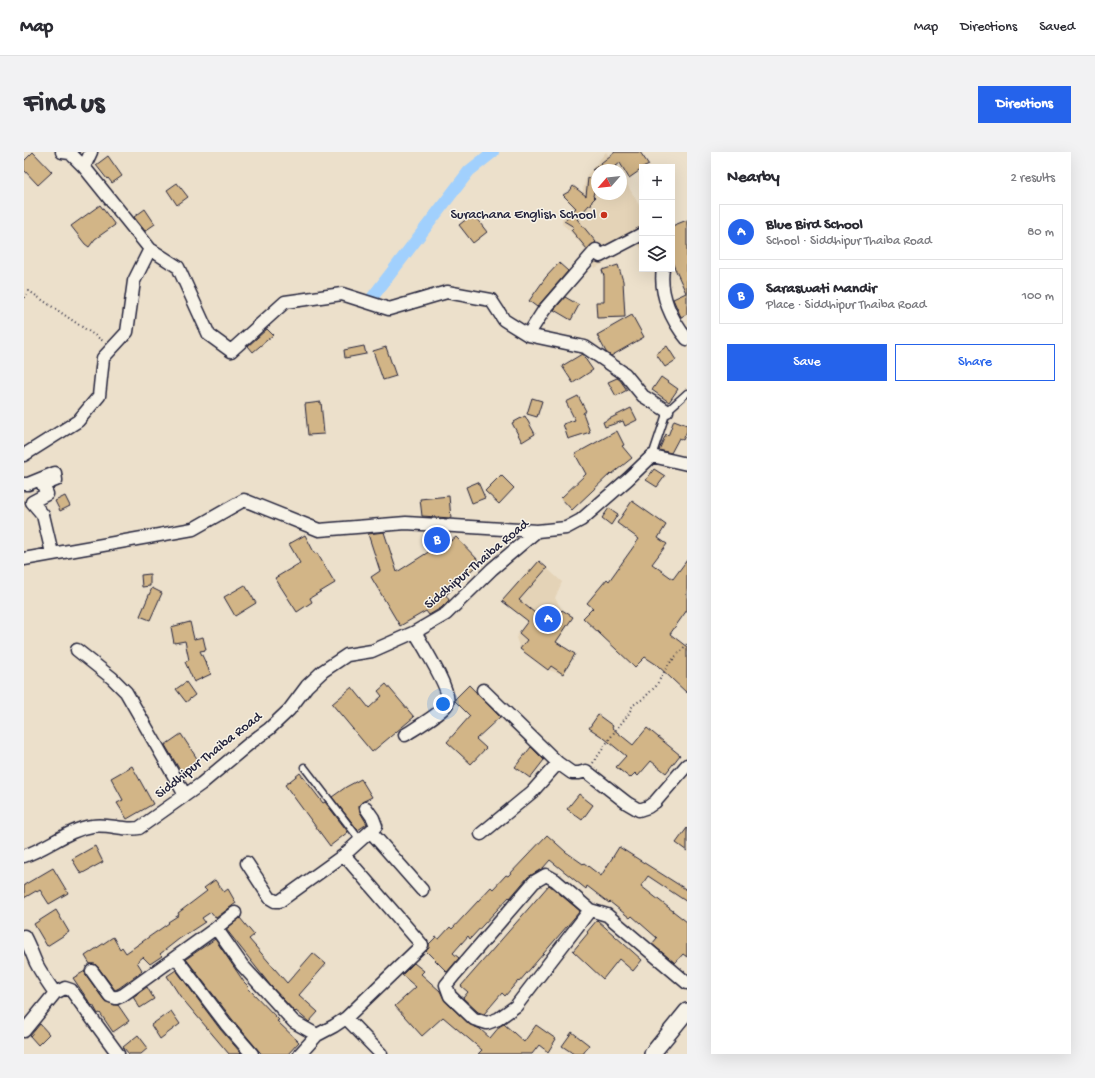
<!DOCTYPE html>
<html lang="en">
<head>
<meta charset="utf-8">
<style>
	body { margin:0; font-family:"Gochi Hand",sans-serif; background:#f2f2f3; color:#2b2b33 }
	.controls { position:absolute; right:12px; top:12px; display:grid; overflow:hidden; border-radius:0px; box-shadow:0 4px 16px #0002 }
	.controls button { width:36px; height:36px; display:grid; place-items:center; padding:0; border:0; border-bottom:1px solid #e1e1e2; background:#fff; color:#2b2b33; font:20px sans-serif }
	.compass { position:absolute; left:567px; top:12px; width:36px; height:36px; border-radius:50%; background:#fff; box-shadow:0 4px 16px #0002; rotate:242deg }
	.you { position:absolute; left:419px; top:552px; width:14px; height:14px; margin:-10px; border:3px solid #fff; border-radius:50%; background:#1a73e8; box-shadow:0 0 0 6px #1a73e833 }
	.badge { display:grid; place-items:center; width:26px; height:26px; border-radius:50%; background:#2563eb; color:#fff; font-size:13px; font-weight:700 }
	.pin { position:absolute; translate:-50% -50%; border:2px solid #fff; box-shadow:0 1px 4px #0006 }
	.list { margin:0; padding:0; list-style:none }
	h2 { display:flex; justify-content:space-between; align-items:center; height:52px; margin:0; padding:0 16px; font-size:17px }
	h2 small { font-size:13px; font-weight:400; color:#7c7c81 }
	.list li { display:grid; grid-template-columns:26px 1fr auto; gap:12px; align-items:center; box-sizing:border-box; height:56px; margin:0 8px 8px; padding:0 8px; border:1px solid #e1e1e2; border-radius:0px }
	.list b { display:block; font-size:15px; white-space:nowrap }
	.list p { margin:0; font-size:13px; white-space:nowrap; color:#7c7c81 }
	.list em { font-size:13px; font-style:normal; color:#7c7c81 }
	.actions { display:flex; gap:8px; padding:12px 16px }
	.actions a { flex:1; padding:9px 0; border:1px solid #2563eb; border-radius:0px; text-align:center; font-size:14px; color:#2563eb }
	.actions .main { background:#2563eb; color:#fff }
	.icon { flex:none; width:22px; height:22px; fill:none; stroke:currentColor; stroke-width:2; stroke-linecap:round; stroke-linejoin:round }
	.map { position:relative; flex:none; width:663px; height:902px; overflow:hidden; border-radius:0px }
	header { display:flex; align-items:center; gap:24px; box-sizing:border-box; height:56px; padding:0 20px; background:#fff; border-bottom:1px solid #e1e1e2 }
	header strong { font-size:19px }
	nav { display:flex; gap:22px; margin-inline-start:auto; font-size:14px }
	.intro { display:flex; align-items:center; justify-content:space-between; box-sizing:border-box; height:96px; padding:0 24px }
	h1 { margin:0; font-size:28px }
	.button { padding:10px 18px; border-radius:0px; background:#2563eb; color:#fff; font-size:14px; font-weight:700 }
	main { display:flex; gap:24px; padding:0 24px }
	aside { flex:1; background:#fff; border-radius:0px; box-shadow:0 4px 16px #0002 }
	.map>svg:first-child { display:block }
</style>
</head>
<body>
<header>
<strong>Map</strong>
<nav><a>Map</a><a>Directions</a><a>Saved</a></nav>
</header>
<div class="intro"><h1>Find us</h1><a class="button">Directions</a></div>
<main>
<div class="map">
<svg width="663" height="902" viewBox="0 0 663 902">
	<rect width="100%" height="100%" fill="#ece0cb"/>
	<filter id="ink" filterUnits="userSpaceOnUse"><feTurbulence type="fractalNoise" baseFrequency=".025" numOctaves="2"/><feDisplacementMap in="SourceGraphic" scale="8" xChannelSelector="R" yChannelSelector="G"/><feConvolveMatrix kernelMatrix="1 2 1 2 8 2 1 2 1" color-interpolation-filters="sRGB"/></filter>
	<g filter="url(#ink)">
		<!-- built -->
		<path fill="#e4d3b7" d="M582,0L595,18H573V42H597V22L618,58V98L614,92L571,116L562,98L545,78L538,72V67L558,42L563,23Z
			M515,409L538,430L531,446L538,458L549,465L532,492L551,502L539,522L524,518L496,497L492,486L495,481L504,469L478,449L501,422Z"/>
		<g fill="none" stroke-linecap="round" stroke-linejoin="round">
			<!-- canal -->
			<path stroke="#a1d0fd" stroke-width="12" d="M344,151L445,19L469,0"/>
		</g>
		<!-- building -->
		<path fill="#d2b587" stroke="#22223b" d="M9,0L28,20L14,33L0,18V9Z
			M591,0H616L625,13L621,15H618V17L605,26L596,11L587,18H568Z
			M84,4L98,24L88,31L84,26L83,27L72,13Z
			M564,26L573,28L569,44L571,46L568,49L567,53H565L553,67L572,90L563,97L547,78L550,75L540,69L552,56L539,43L546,39L549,34L562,44Z
			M153,31L164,45L153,53L143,38Z
			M76,53L91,73L71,87L65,95L61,92L47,74Z
			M121,57L131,72L121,79L110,65Z
			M449,62L463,80L449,91L435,73Z
			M663,68V162L657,165L649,147L662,141L648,110V74Z
			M535,111L544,119L513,155L505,149L522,125Z
			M594,113L599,129L601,165L573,166L572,150H580V124L578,118Z
			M541,145L555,153L547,168L530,158Z
			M608,163L620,185L587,204L582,200L573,183Z
			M243,177L249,183L229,200L224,194Z
			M340,194L342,202L321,206L320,198Z
			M643,194L652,208L641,215L632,202Z
			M362,195L372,224L359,228L349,199Z
			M558,202L569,218L549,231L538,214Z
			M637,225L654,237L645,250L628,238Z
			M593,226L596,228L603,238L592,244L584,230Z
			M554,244L562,259L559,261L566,280L544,287L539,272L551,268L542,250Z
			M508,246L518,249L513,265L503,262Z
			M297,250L300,282L284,283L281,252Z
			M607,256L613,268L601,274L599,269L581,275L579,270Z
			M501,264L511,282L498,290L488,271Z
			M650,268L663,273V279L659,288L655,286L647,301L635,298L642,282L644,284Z
			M593,279L600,293L598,294L608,306L588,322L587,321L548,358L537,346L562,322L551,302Z
			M630,317L641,324L633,335L622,328Z
			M477,323L490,336L475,352L461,339Z
			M454,330L461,346L448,351L442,335Z
			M41,344L46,354L36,359L31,349Z
			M425,344L427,366L398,364L396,347Z
			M608,349L642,373L634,386L643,392L628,412L649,427L663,408V458L646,482L663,495V541L633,513L621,505L611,515L559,466L569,456L563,451L583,427L585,429L615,387L593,371Z
			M585,356L594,362L587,373L578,366Z
			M360,380L373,420L406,399L400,391L415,380L422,381L427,389L432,385L456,410L422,443L425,448L417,456L405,463L402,459L376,474L347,425L356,419L344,382Z
			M281,383L291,402L293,401L311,431L286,446L288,450L273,460L251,426L276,411L265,392Z
			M515,409L523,416L495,448L527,474L538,458L549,465L532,490L551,502L539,522L527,514L524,518L496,497L503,488L495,481L504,469L478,449L502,422L503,423Z
			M126,422V434L118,435L117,423Z
			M221,433L232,451L211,464L200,445Z
			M128,436L138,441L126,468L116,464Z
			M166,470L170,487L179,485L182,498L176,499L187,522L170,530L161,510L165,508L161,489L150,491L147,475Z
			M162,530L171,543L162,550L152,537Z
			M362,532L390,565L348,600L308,552L328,535L345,556L358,544L354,539Z
			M445,533L476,565L452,587L462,596L447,612L423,590L446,564L431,549V547Z
			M574,563L589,574L588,576L609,593L623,576L656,603L642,621L627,609L614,624L611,621L606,626L592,615L602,604L580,586L565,576Z
			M157,582L174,608L157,620L141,593Z
			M507,595L520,608L506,626L491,615Z
			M108,614L129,652L103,667L93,651L99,648L87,626Z
			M276,621L299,651L301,650L324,680L306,694L261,633Z
			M337,627L348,645L338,650L335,653L336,660L343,672L334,678L308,645L322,635Z
			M555,642L569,653L558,668L543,657Z
			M663,676V699L652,691Z
			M523,683L542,700L559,712L560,711L577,724L595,695L663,738V750L624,724L617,734L663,770V805L659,802L651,811L628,792L633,786L608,764L606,766L586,750L585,751L563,734L562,737L526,708L519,716L504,725L486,746L485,745L446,787L444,784L429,801L435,806L423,820L402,799L405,796V792L412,785L415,787L426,775L428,777L467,735L469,737L482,723L484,724Z
			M71,694L79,710L57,722L48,707Z
			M29,716L44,741L25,752L16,738L13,740L12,739L0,746V733Z
			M191,728L200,740L204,737L212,751L192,766L187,760L178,766L181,770L155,787L136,802L138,804L126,812L119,805L113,810L118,818L116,820V821L95,836L91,838L74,815L71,812H66L61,804L89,785L96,797L98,795L102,801L145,771L144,770L155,763L154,761L183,739L180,736Z
			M525,733L556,759L495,830L494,829L481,844L478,841L460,862L454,860L439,846L444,840L437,834Z
			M32,758L45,780L23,794L10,772Z
			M216,766L230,783L225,787L263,831L289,801L302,812L275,843L294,860L285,870L272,859L271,860L246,833L202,777Z
			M573,768L618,808L609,819L595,807L579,827L549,799L564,781L563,780Z
			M191,787L220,830L225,835L224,836L255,868L253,869L275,890L264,902H238L235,899L208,867L162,807Z
			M390,811L400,819L397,822L416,839L421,849L445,872L456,877L466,886L476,874L480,872L500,890L512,873L532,887L524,900L515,893L508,902H454L458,898L419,865L398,884L371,854L392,835L378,823Z
			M152,818L196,877L217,901L216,902H205L156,844L143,824Z
			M61,819L62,823L80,848L90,853H94L105,869L89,880L76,861L74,862L69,853L68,854L49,826Z
			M123,835L130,847L116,856L109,845Z
			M147,859L156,872L136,887L127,873Z
			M16,872L25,882L14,893L6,884Z
			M548,880L565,893L559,902H550L538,894Z
			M114,883L124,896L117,902H105L99,895Z"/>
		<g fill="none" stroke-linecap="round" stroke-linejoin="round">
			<!-- service casing -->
			<g stroke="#22223b" stroke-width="9">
				<path id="service" d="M628,304L643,259L663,241
					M280,615L336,688"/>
			</g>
			<!-- minor casing -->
			<g stroke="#22223b" stroke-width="15">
				<path id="minor" d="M38,0L46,1L60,15L126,97L154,115L185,183L207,199L261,150L318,142L365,157L423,140L467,148L480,168L504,183L561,195L601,222L619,244L643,259
					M60,15L67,0
					M639,117C635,142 648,169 663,187
					M504,183L520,158L572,98L576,104L618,82
					M0,303L54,269L75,244L79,206L103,180L110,129L126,97
					M0,332H4L31,321L32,328L19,333L23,342L8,350L19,363L28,401
					M0,407L169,377L220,348L295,378L382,371L513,379
					M53,498L88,526L102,540L161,643
					M459,538L534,611L548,621H555L562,619L603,651L615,658L624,655L631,650L663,613
					M381,583C390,577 418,561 423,552C429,541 398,492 391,480
					M347,680L398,738
					M457,682L508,640L534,611
					M0,704C24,696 43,678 68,674C84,671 99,679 115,676L177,632L226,591L245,577L265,558L283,534L299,519L323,503L348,499L391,480L422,462L468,417L513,379L542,376L557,368L604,327L628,304L663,312
					M223,711L246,746L251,749H256L320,703L352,674L349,666L342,656
					M566,758L492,854L474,867L463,871L450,867L426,844L422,833L431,822L510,730L522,723L531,728L566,758L583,763L663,831
					M192,776L211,761
					M0,784C5,793 8,802 12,811C17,821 24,831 31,841
					M152,806L202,872L228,902
					M68,819L86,844L92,846L99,843L192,776L218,813L270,870L293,883L310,874L322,866L398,793L320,703
					M322,866L357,902
					M0,879L31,841L41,836L47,838L94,902
					M276,902L293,883"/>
			</g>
			<!-- tertiary casing -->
			<g stroke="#22223b" stroke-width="18">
				<path id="tertiary" d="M628,902L663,859"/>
			</g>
			<!-- path -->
			<path stroke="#22223b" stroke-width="2" stroke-dasharray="1 3" stroke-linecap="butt" d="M0,146L5,139L79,189
				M569,611L591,579L604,563L609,553L619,547L632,534L644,513L663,492"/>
			<!-- service -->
			<use href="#service" stroke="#f7f3e8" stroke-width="6"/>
			<!-- minor -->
			<use href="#minor" stroke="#f7f3e8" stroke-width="12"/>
			<!-- tertiary -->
			<use href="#tertiary" stroke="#f7f3e8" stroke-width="15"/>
		</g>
	</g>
	<!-- markers -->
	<circle fill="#c8321e" stroke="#f7f3e8" stroke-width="1.5" cx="580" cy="63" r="4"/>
	<g text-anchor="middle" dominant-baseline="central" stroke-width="3" stroke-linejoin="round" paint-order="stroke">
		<!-- poi labels -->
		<g font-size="14" fill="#22223b" stroke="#f7f3e8" text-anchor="end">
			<text x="572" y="63">Surachana English School</text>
		</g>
		<!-- street labels -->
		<g font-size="14" fill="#22223b" stroke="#f7f3e8">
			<text transform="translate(453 413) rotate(-40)">Siddhipur Thaiba Road</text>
			<text transform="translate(185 604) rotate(-38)">Siddhipur Thaiba Road</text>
		</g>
	</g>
</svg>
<div class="controls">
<button>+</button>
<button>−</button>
<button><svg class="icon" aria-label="layers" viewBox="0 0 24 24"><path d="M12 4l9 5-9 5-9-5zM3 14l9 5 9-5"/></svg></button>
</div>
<svg class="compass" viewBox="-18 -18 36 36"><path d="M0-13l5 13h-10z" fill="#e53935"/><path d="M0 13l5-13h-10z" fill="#7c7c81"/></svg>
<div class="you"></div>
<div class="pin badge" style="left:524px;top:467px">A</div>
<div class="pin badge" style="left:413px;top:388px">B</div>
</div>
<aside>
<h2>Nearby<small>2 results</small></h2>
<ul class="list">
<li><span class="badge">A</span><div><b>Blue Bird School</b><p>School · Siddhipur Thaiba Road</p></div><em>80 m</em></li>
<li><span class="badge">B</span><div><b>Saraswati Mandir</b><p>Place · Siddhipur Thaiba Road</p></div><em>100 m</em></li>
</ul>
<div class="actions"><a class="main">Save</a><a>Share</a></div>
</aside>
</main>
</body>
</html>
